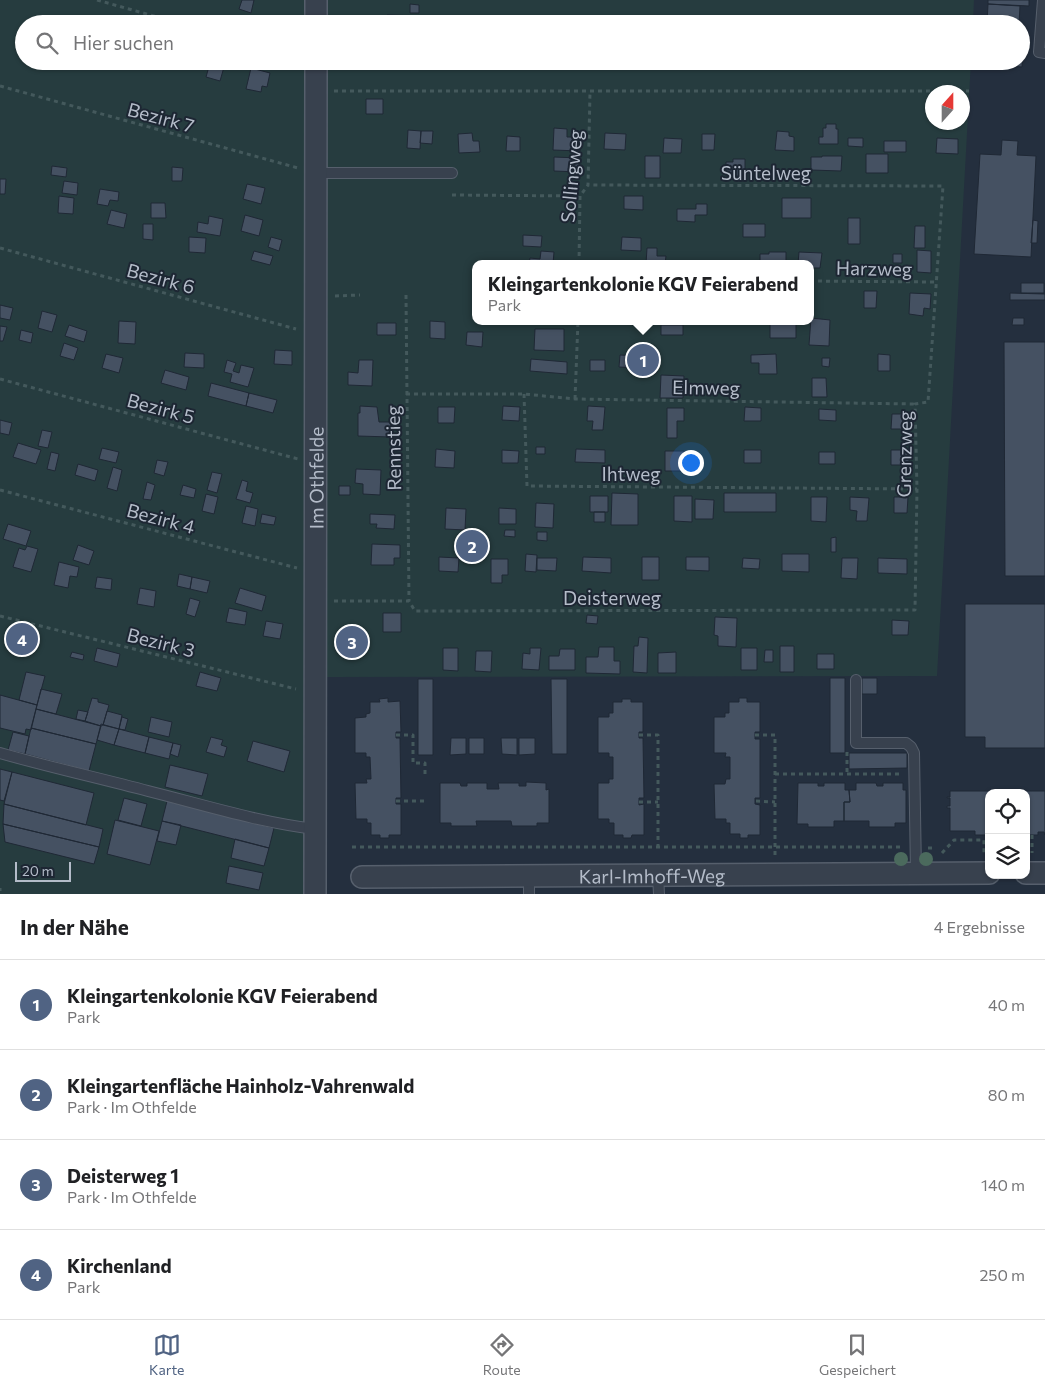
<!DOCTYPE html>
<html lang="de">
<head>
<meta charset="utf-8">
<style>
	body { margin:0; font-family:Commissioner,sans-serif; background:#f6f6f6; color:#202124 }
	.controls { position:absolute; right:15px; bottom:15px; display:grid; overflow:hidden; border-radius:10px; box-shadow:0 1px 4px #0004 }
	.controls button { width:45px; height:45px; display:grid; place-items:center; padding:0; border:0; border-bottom:1px solid #e0e0e0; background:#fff; color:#202124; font:25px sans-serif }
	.compass { position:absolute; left:925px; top:85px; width:45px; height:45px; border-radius:50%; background:#fff; box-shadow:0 1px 4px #0004; rotate:21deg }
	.scale { position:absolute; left:15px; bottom:12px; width:56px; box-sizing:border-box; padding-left:5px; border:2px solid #b4bcc9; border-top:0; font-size:14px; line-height:18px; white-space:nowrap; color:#b4bcc9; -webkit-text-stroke:4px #1d2633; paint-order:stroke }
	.you { position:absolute; left:690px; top:462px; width:18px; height:18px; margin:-12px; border:4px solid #fff; border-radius:50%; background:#1a73e8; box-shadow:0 0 0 8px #1a73e833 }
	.badge { display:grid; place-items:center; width:32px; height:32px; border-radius:50%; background:#506383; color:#fff; font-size:16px; font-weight:700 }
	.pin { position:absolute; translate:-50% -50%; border:2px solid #fff; box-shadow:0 1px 5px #0006 }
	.popup { position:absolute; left:472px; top:260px; width:342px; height:65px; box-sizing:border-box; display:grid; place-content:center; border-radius:10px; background:#fff; filter:drop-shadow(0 1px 4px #0005); font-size:16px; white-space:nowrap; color:#757577 }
	.popup b { font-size:19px; color:#202124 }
	.popup::after { content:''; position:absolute; left:50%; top:100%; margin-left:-10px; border:10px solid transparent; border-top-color:#fff }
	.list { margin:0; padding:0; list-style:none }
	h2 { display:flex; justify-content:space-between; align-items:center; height:65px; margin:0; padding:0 20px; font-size:21px }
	h2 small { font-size:16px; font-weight:400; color:#757577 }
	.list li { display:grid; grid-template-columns:32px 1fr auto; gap:15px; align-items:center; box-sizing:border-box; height:90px; padding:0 20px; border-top:1px solid #e0e0e0 }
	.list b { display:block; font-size:19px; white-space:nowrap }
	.list p { margin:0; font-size:16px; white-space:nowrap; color:#757577 }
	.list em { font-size:16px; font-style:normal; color:#757577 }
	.icon { flex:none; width:28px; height:28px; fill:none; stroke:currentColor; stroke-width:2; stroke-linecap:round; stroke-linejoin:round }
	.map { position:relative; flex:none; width:1045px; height:894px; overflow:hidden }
	.search { position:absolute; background:#fff; box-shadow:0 1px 4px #0004; left:15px; right:15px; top:15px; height:55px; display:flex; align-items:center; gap:12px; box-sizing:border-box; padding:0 18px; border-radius:28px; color:#757577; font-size:19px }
	.sheet { height:425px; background:#fff }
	nav { display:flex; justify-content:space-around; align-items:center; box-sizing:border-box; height:70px; border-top:1px solid #e0e0e0; background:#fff; font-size:14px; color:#757577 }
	nav a { display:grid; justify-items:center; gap:2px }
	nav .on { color:#506383 }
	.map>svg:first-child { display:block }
</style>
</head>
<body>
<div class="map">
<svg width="1045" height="894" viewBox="0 0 1045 894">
	<rect width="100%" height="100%" fill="#242f3e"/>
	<!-- green -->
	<path fill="#263c3f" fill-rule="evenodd" d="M0,0H974L973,24H24V61H971L937,676L316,677L315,894H0ZM932,92H962V122H932ZM476,264H810V321H476Z"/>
	<!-- building -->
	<path fill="#455162" stroke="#1f2835" d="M242,0H254L251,13L239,9Z
		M988,0H1029V6L988,4Z
		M410,4L419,5V13H410Z
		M988,4L1020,6L1019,24H987Z
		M387,15L419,16V24H387Z
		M44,18H59V24H44Z
		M1021,37H1024L1022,67L979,64V61H1021Z
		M210,63L224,67L220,81L206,77Z
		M251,68L270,73L267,87L262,86L261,92L246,89Z
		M366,99H383V114H366Z
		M826,124H836V129H838V144H819V137H823V128H826Z
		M554,128L567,129V137H581L580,151L553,150Z
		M408,130L421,131L420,149L407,148Z
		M421,131H433L432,144L420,143Z
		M777,131L789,132V136L794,137V151L775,150Z
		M472,133L473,141H479L480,152L459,153L458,134Z
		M605,133L626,134L625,150L604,149Z
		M702,134H715L714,150H702Z
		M507,136L520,137V151H506Z
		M664,138L682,139L681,153H663Z
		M848,138H863V147L848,146Z
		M937,138L958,139V154L936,153Z
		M1002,140L1018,141L1017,155L1036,156L1031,257L974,254L980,154L1001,155Z
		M884,141H906V152H884Z
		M866,154H888V173H866Z
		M645,156H660V178H645Z
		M822,156H842L841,171L811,170V157H822Z
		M554,157L579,158V172L554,171Z
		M733,159H745V176H726V162H733Z
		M52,166L67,168L66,177L51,175Z
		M172,167L183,168L182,181H172Z
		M0,179H6L5,194H0Z
		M64,181L78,183L77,195L62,193Z
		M247,184L265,188L261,204L243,199Z
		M100,189L119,192L118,201L110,200L108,206L97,204Z
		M59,196L74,198L73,214L58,213Z
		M624,196H643V210L624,209Z
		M782,198H811V218H782Z
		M151,203H165L166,218H151Z
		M696,204H707V215H695V222L677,221V209H696Z
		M111,210L127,214L124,228L107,224Z
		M245,215L263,220L259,236L241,231Z
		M209,216L223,219L220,236L197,232L198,222L208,224Z
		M848,218H860V244H848Z
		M1033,220L1038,221L1037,243H1031Z
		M143,224H153V240L143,239Z
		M743,224H765V237H743Z
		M915,226H925V248H914Z
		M523,235L542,236L541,247L523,246Z
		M189,237L206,238L205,253L189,252Z
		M271,237L282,240L279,251L268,247Z
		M622,237L641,238V251L621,250Z
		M647,248H657V256H666L665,264H646Z
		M917,250L931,251V273L917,272Z
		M254,251L273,256L270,265L251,260Z
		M541,251L554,252L553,264H529L530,258L540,259Z
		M769,252H786V264H760V254H769Z
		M799,252L822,253L820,268H810V264H798Z
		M893,254H902V263H893Z
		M1021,283H1044V293H1021Z
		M864,291H877L876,308H864Z
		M910,293L931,294L930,309L924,308L923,316L909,314Z
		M1010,293L1045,294V300H1010Z
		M0,305L13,308L10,320L0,318Z
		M42,311L57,315L52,332L38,328Z
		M811,318L830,320L829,346L809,345Z
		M1013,318H1024V325H1012Z
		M119,321L136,322L135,344L118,343Z
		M430,321L445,322V339L430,338Z
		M775,321H796V338H770V324H775Z
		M377,323H396V335H377Z
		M69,325L87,331L84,342L65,336Z
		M661,325H683V335H661Z
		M0,326L7,327L3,341H0Z
		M535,329H564V351L534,350Z
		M21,330L33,333L31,343L19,340Z
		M467,332H483L482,347L466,345Z
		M1004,342H1045V576H1005Z
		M64,343L78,348L74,360L60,356Z
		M275,350L292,351V365L274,364Z
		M185,353L204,354V368L184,367Z
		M106,354L123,358L119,373L102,368Z
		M776,354L777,374H759V363H751V355Z
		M878,354L890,355V371H878Z
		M620,355L639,356V368L619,367Z
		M822,358H830L829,367L822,366Z
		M531,359L567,362V374L530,371Z
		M227,360L236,363L233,371L239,373L241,365L254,368L248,387L230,382L232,374L224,372Z
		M359,360H373L372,386L348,385V372L358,373Z
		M590,360H605V371H590Z
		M645,360L656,361V373L645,372Z
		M165,370L189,377L186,390L161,383Z
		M661,375L684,376L683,398H660Z
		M812,378H826L827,397H812Z
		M211,383L249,393L246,406L208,396Z
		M249,393L277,400L273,413L246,406Z
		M360,406L377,407L379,422H391V437L358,436V413H360Z
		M503,406L520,407L519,421L502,420Z
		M588,406L605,407L603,430H592L593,421H587Z
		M438,407H455L454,423H438Z
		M745,407L761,408V421H744Z
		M667,408H684V421H677V438H667Z
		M819,409L836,410V421L819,420Z
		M892,414H910L909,429H891Z
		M0,420L12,423L9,435L0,433Z
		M42,430L52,432L48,448L38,446Z
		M18,443L41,450L36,464L13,457Z
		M536,447H545V454H536Z
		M102,448L119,452L116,463L99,459Z
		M436,449L455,451L454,468L435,467Z
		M576,449L605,450V463L575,462Z
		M502,450L519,451L518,463H502Z
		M744,450H761V463H744Z
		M891,450H909V465H891Z
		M665,451H684L683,471H665Z
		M51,452L59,454L55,471L47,469Z
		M819,452H835V464H819Z
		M157,460L168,462L164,476L154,473Z
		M78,464L98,470L95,481L75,475Z
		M113,467L122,470L117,491L107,488Z
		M356,469L381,470L380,495L363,494V484L355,483Z
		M212,472L222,474L217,493L207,490Z
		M242,480L248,482L246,491L253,493L250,503L236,499Z
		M147,482L155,485L151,500L143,499Z
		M183,485L196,489L194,498L180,495Z
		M339,486H350V495H339Z
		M612,493L638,494V525H611Z
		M724,493H776V512H724Z
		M206,494L218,497L214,514L202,511Z
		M590,496H608V512H590Z
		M674,496H692V522L674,521Z
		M811,497H827L826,522L811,521Z
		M850,497L869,498L867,521H856L857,511L850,510Z
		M894,497H908L907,513H894Z
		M695,499L714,500L713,519H695Z
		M536,503L554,504L553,528L535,527Z
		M246,506L258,509L255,526L242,523Z
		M446,508L466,509L465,530L445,529Z
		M499,508L516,509V524H499Z
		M594,512H605V522H594Z
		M262,514L276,517L274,525L260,523Z
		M370,514L395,515L394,529L376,528L377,524H370Z
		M8,524L31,531L26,546L3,539Z
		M505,530H515V537L504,536Z
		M537,532H547V541L537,540Z
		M836,537V552H831V538Z
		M372,544L400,545V558H394V565H371Z
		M78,545L94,551L89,565L73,560Z
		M27,546L38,549L31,572L13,567L19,548L25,550Z
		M526,554L537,555L536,572L525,571Z
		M782,554H809V572L782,571Z
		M439,557L459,558L458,572L439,571Z
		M583,557L611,558V573L582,571Z
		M642,557H659V580H642Z
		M686,557H709V571L686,570Z
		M537,558H557L556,571L537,570Z
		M743,558L760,559L759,569L742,568Z
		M842,558H858L857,579L841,578Z
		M878,558L907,559V574L878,573Z
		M491,559H508V575H502V583H491Z
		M59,562L79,567L77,577L70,576L68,588L54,585Z
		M179,574L192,577L190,589L177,586Z
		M97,577L112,579L111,590L95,588Z
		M192,577L210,581L207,593L190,589Z
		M140,588L156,591L154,607L137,604Z
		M240,588L266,596L262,611L235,603Z
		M190,598L200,601L195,617L186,614Z
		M965,604H1045V748H985V737H965Z
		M229,608L247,612L245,625L226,622Z
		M383,613H401V632H383Z
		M587,615L598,616L597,624L586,623Z
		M715,617L737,618L736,647L718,646V636L714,635Z
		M892,620L909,621L908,635H892Z
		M266,621L283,624L280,639L263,636Z
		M639,637L648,638L647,673L633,672L634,646H638Z
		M780,646H794V672H780Z
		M599,647H614V661H620V674L586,673V657H598Z
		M97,648L120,654L117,667L94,661Z
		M443,648H458V671L443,670Z
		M530,648H541L539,670L522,669L523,653L530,654Z
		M741,648H757V670H741Z
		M560,649H575V670H549V656H559Z
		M765,650H773V662H764Z
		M476,651H492L491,672L475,671Z
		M72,652L84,655L83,660L70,657Z
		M676,652V673H658V653Z
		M817,654H834V669H817Z
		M26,672L45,676L37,705L19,700Z
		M200,672L221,678L217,691L196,686Z
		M830,678H845V753H830Z
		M862,678H877V694H862Z
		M418,679H433V755H418Z
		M551,679H567V754H552Z
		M41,689L62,694L56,714L36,709Z
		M0,695L37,705L31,730L26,729L25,734L0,728Z
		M92,698L98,699V702L109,705L103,725L101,726L85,721Z
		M388,698V702L400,701L401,732H396V738H400L401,798H396V804H401V835H389V838H380V835H371V823H367V819H356L355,783H367L366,779H371L370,757H366V753H355V718L366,717V714L370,713V702H380L379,699Z
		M739,698H747V702H760V732H755V739H760V798H755V804L760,805V835H748V838H740V834H730V823H726V819H715L714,784H725L726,779H730V757H725L726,753H714V717H725V713H729V702H739Z
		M622,699H631V702H643V732H639V738H643L644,798H639V805L644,804V835H632L631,838H623V835H614V823H609V819H598V783H609V779H613V757H609V753H598V717H609V713H613V702H622Z
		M36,709L101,726L96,744L31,728Z
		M78,710L88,712L85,721L76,719Z
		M107,711L122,715L119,729L103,725Z
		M122,717L128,719L125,730L119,729Z
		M151,717L172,722L169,737L148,732Z
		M101,724L119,729L114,745L97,740Z
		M31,728L96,744L89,771L25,754Z
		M119,729L149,737L145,753L114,745Z
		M13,732L29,736L25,754L8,750Z
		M149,737L173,743L169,759L145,753Z
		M211,737L223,740L221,745L227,747L224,757L206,752Z
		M451,738H466V754L450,755Z
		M469,738H484V754H469Z
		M501,738H517V755L502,754Z
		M519,738H535V754L519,755Z
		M253,741L290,751L284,772L247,761Z
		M173,743L181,745L178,757L170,754Z
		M849,753H907V768L849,769Z
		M170,765L208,774L202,796L165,787Z
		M0,769L12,772L4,801L0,800Z
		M12,772L94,793L86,825L4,804Z
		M526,782L546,783V790L549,789V823H537V826H512L511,821H476L477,826H451V823H440V783H460L461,786H467V783H487V789H499L498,783H519V786H526Z
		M798,783H818V786H824V783H845V790H849L850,802H844V821H834V827H808V824H797Z
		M856,783H876L877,786H883V783H903V790H906V823H895V827H869V821H844V802H850L849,790H856Z
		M950,791H1045V835L1044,832H1038V835H1026V793H989V831H986V835H975V831H950V808H947V806H950V798H947V797H950Z
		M124,798L147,804L141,826L118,820Z
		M167,801L274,828L269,848L162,821Z
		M4,804L103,829L99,847L3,824Z
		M115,820L159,831L150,865L107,854Z
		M162,821L181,825L176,845L157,841Z
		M3,824L99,847L94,864L5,842Z
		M235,839L269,848L264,866L231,858Z
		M229,866L263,873L259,890L226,883Z"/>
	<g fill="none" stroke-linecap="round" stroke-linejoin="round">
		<!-- service casing -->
		<g stroke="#565f6c" stroke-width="12">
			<path id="service" d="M1043,0L1039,52L1045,53
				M316,173H452
				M856,680V743H906L911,747L914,753L916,872
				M0,753C49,767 99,778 148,791C204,805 258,822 315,829
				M658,875L659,894
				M529,876V894"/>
		</g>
		<!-- minor casing -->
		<g stroke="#565f6c" stroke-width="24">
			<g id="minor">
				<path d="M316,24V0"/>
				<path d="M1026,873H1045"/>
				<path id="s1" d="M362,877L989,873"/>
				<path id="s2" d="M315,894L316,61"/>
			</g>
		</g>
		<!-- path -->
		<path stroke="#44595c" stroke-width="3" stroke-dasharray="4 4" stroke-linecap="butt" d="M97,0L182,24
			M0,86L298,168
			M334,91H969
			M452,195L580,196
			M0,248L296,329
			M579,264L580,196L588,185L590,92
			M810,281L936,282
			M406,295L409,601
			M335,296L360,295
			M0,379L298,459
			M406,394H524L575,399L915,404
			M524,394L527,486L917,489
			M575,399L578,321
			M0,490L297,568
			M334,601H409L415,611L915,610L917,489L915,404L928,402L943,186L588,185
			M0,616L296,689
			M396,735H413V763H425V778
			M639,735H658V847
			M755,735H775V855
			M847,752V773
			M775,774H901
			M396,801H425
			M756,801L775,802
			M639,802H658
			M1032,835V853
			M352,847H901
			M928,848H935
			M942,853L954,840H984V853
			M0,891V888"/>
		<!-- service -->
		<use href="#service" stroke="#38414e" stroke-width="10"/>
		<!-- minor -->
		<use href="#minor" stroke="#38414e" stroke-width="21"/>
	</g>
	<!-- trees -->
	<g fill="#4b6a5d">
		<circle cx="901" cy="859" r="7"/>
		<circle cx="926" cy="859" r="7"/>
	</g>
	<g text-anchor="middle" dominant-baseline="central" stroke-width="4" stroke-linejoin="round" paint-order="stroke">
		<!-- street labels -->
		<g font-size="19" fill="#b4bcc9" stroke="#1d2633">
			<text transform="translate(161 117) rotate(15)">Bezirk 7</text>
			<text x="766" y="172">Süntelweg</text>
			<text transform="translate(571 176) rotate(-85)">Sollingweg</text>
			<text transform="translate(874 268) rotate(1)">Harzweg</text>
			<text transform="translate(161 278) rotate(15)">Bezirk 6</text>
			<text transform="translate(706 387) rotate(1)">Elmweg</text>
			<text transform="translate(161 408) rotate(15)">Bezirk 5</text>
			<text transform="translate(393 448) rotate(-91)">Rennstieg</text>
			<text transform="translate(904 454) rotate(-89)">Grenzweg</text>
			<text x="631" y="473">Ihtweg</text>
			<text stroke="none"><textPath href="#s2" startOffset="416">Im Othfelde</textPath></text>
			<text transform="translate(161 518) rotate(15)">Bezirk 4</text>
			<text x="612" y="597">Deisterweg</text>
			<text transform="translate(161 642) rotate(14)">Bezirk 3</text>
			<text stroke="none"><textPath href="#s1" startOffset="290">Karl-Imhoff-Weg</textPath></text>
		</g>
	</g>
</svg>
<div class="controls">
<button><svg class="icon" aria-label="locate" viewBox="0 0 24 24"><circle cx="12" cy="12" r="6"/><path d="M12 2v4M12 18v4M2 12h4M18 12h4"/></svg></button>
<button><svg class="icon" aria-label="layers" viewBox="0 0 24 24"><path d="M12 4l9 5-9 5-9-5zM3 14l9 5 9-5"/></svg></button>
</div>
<svg class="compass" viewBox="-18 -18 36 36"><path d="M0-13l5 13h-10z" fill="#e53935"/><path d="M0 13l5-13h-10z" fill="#757577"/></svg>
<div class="scale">20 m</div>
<div class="you"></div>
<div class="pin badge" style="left:643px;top:360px">1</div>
<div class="popup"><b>Kleingartenkolonie KGV Feierabend</b>Park</div>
<div class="pin badge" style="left:472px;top:546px">2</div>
<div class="pin badge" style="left:352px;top:642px">3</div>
<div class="pin badge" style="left:22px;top:639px">4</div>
<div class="search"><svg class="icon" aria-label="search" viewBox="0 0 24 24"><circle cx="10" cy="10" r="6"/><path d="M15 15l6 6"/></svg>Hier suchen</div>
</div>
<section class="sheet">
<h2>In der Nähe<small>4 Ergebnisse</small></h2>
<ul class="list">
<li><span class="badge">1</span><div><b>Kleingartenkolonie KGV Feierabend</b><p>Park</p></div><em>40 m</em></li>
<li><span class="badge">2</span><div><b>Kleingartenfläche Hainholz-Vahrenwald</b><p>Park · Im Othfelde</p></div><em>80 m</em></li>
<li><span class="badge">3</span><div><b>Deisterweg 1</b><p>Park · Im Othfelde</p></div><em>140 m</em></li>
<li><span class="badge">4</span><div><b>Kirchenland</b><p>Park</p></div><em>250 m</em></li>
</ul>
</section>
<nav>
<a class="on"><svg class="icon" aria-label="map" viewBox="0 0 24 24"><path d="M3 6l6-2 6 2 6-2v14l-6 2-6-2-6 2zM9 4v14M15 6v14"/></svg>Karte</a>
<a><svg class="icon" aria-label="directions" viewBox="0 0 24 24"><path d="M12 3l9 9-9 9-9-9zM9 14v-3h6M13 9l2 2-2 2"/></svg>Route</a>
<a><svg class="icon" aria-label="saved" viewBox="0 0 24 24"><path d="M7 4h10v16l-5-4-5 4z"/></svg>Gespeichert</a>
</nav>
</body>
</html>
